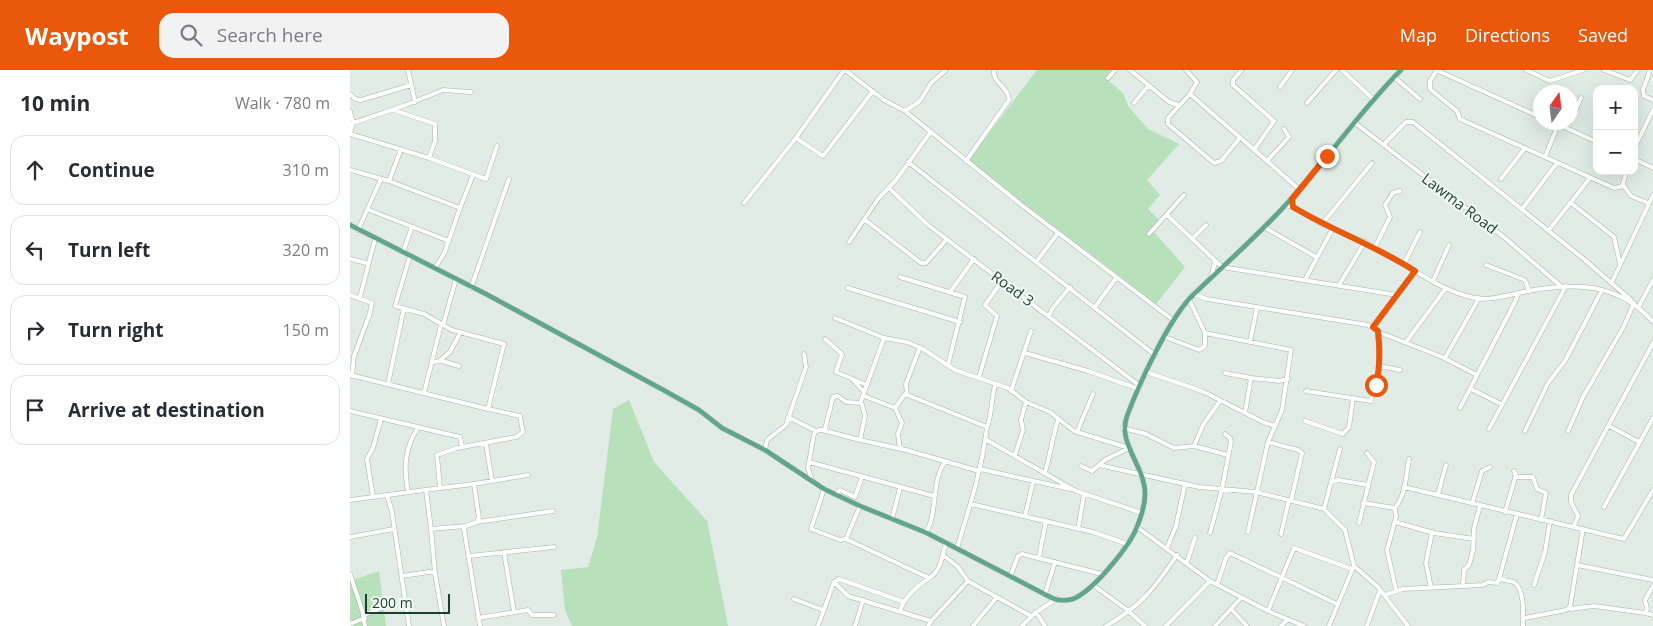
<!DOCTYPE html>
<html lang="en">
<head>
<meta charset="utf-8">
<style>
	body { margin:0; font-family:"Open Sans",sans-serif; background:#f2f2f3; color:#2b2b33 }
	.controls { position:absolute; right:15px; top:15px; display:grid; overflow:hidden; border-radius:10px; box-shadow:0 5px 20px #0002 }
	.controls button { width:45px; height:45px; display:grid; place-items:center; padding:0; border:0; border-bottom:1px solid #e1e1e2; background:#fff; color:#2b2b33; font:25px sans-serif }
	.compass { position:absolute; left:1183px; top:15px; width:45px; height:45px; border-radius:50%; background:#fff; box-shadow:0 5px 20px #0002; rotate:14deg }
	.scale { position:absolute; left:15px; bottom:12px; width:85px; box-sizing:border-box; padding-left:5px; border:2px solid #1f3e30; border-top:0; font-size:14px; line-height:18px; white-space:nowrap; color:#1f3e30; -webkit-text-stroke:4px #f1f9f3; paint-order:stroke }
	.stop { position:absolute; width:15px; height:15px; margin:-11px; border:4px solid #ea580c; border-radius:50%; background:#fff }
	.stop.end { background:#ea580c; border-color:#fff; box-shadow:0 1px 5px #0008 }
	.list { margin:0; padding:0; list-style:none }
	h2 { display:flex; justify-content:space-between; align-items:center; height:65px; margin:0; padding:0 20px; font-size:21px }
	h2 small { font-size:16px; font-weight:400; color:#7c7c81 }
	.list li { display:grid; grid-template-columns:32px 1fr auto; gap:15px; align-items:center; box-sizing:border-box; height:70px; margin:0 10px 10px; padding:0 10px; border:1px solid #e1e1e2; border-radius:15px }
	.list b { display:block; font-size:19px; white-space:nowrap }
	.list em { font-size:16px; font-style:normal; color:#7c7c81 }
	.icon { flex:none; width:28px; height:28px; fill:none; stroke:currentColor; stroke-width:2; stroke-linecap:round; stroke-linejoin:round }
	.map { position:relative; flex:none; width:1303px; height:556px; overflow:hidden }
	header { display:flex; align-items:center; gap:30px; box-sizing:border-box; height:70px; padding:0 25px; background:#ea580c; color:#fff }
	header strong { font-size:24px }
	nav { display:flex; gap:28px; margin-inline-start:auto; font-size:18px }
	.search { width:350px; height:45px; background:#f2f2f3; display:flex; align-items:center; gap:12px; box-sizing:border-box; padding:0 18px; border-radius:15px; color:#7c7c81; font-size:19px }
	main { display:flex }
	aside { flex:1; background:#fff }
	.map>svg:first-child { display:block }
</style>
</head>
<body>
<header>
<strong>Waypost</strong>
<div class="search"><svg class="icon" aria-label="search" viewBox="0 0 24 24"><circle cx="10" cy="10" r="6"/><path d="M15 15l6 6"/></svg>Search here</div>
<nav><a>Map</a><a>Directions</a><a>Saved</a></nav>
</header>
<main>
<aside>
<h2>10 min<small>Walk · 780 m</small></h2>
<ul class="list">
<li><svg class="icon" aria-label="ahead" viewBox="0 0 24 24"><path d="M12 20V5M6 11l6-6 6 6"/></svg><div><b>Continue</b></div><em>310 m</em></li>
<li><svg class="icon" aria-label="left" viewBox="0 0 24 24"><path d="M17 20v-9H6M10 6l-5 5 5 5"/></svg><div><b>Turn left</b></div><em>320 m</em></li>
<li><svg class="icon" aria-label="right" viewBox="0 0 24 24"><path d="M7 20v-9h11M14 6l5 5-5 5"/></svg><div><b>Turn right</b></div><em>150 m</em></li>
<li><svg class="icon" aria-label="arrive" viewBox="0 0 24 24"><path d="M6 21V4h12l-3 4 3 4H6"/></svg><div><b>Arrive at destination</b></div></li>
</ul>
</aside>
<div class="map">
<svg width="1303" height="556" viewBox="0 0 1303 556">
	<rect width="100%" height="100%" fill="#e0ece5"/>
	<!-- green -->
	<path fill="#b7e0bb" d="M687,0H761L755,8L773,23L778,36L798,59L829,74L797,110L810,125L798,139L810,151L803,161L835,197L806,234L618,91Z
		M279,330L304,392L357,451L378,556H222L215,540L211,500L238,497L247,468L263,339Z
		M29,501L36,556H0V511Z"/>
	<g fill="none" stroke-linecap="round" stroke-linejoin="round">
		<!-- minor casing -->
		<g stroke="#a2b4ab" stroke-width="5">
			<path id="minor" d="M58,0L65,32
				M495,0L534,30L555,41L674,137L823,250
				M780,0L819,32L829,35
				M836,0L847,12L840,24L818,48V54L864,93L871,91L889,69
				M892,0L883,10V15L924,51L904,80
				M992,0L1023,29
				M1086,0L1190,47
				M1087,0L1080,11V19L1107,41L1110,49L1264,118L1274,116L1281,126L1298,133
				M1176,0L1200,11L1233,0
				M1254,0L1280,10L1288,0
				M1300,0L1293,20L1294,26L1303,30
				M1044,7L1070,29
				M758,8L765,0
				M930,17L942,0
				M0,24L5,29L11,30L61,15
				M840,24L949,119
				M784,33L799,15
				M957,33L986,0
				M0,41L3,53L0,64
				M555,41L570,31L581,13L596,0
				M1203,52L1247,72
				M1220,52L1231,28
				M1005,53L1155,168L1212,217
				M0,54L56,35L93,20L121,22
				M0,64L79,88L85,71V54L43,40
				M446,68L473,86L523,21
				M1034,74L1056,52H1063L1235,190L1281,230
				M1284,79L1303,40
				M1195,87L1208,55
				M79,88L136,109L147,76
				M1284,89L1303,98
				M616,91L659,30C659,17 642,13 644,0
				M917,91L939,67L934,59
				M558,92L805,285
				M0,100L39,111L110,138L94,184L85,198
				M1151,109L1175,78
				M39,111L51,79
				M1272,116L1277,101
				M539,118L578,155L790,316
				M394,133L446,68L494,0
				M1221,133L1264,167L1270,194
				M936,135C949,138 960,148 972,154C990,162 1008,168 1024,177C1058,194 1088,221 1125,228C1141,231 1162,224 1178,221C1226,212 1269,213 1303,252
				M110,138L123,105
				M1172,139L1207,93
				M19,140L99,171
				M817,145L872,197L1047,225
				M514,149L571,193H576L597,169
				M972,154L1022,93
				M914,157L966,187
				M8,160L31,109
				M1198,161L1240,108
				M799,164L834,125
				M842,169L856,155
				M499,172L528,129L546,110L580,63
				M1025,177L1040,147L1035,135L1043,123L1050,121
				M53,182L62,157
				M0,189L17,193
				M686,192L708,163
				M1054,194L1070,162
				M1136,195L1175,210L1179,221
				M550,207L615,227L598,295
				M861,208L865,192
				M955,210L983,158
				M1083,211L1099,175
				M1262,212L1303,125
				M989,215L1015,172
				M121,218L159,109
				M498,218L610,252
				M600,222L624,189
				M843,224L857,229L1018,255L1031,263L1092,287L1127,305
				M0,225L22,233L19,246L4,286L2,306
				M10,227L25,169
				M1289,236L1303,210
				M745,237L766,208
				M699,246L702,239L720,217
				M485,248L534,268L557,272L573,279L605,300L658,318L676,332L700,342L724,361L779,378
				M1023,257L1065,201
				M855,263L941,280L932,340L918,372L898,462
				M815,267L849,280L855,276V263L839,229
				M534,268L511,331L515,346L510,370L556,380L629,401
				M475,269L492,284L486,302L517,315
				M900,272L907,237
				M1056,272L1096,218
				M675,283L738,301L789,319
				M1095,288L1129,228
				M89,291L100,282L110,263
				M82,292L92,291L109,296
				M1029,296L1050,300
				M796,302L852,321L913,352L925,356
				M875,303L901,308
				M0,305L138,339
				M629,307L647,246L635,235L652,211
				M502,309L514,322
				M38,314L54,238
				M1121,319L1151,334
				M661,321L681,261
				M956,321L1021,331L1029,300L1028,261
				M74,323L91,255H93L106,209
				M557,325L556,314L570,277
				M514,326L545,338L555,324L637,357C632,399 619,439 607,478
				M545,338L552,353L548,364L550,379
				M1110,338L1165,232L1168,224
				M0,341L110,367L112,377
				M895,343L901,308L929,311L938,309
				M438,347L466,361
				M955,351L993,364L999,357L1003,328
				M1259,356L1289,372
				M637,357C641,350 642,326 645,315
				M773,358L796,364L824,378L844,376L878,385
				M1139,359L1216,216
				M472,360L510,370
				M1175,361L1198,313L1215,291L1252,220
				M1218,361L1233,327L1274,256L1284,233
				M727,362L743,324
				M635,369L726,421L792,443
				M918,372L948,380L952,383L941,431
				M136,374L142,411
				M844,376L853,355L870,331
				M415,380L417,370L436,355L456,297L454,284
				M665,385L673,360L671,350L676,332
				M459,392L584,426
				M749,395L849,417L906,422L974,439L995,460L1004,496L1028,517L1058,556
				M731,396L742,401L755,390L779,378
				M630,399L720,419
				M695,402C701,384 702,367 708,350
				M1165,407H1183L1187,419L1196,423L1191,450
				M462,411L458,398L464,364L466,361L475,359L483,327L488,326L496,332L511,333
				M982,412L988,410L1018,415
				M124,414L178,405
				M1054,417L1274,469L1303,420
				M90,418L124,414L129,448L127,452L116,456L114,459L130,556
				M474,419L461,459L490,470L496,469
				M76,420L81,459
				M58,422C54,397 54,381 67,359
				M486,424L490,420L505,427L512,407
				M1088,424L1096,395
				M37,425L42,442L59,556
				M23,427L17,389L23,378L31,349
				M0,430L90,418L87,385L107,378L166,367L173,362L170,346L138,339L154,274L102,260L74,244L45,236L60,186
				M1013,433L1045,438
				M621,434L743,462L777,474
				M1122,434L1132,401L1140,397
				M510,436L496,469L577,507
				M1254,437L1303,348
				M974,439L990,379
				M1155,442L1166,405L1164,401
				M675,446L683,412
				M542,449L550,418
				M127,452L203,441
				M1045,452L1084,463L1124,469
				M1009,453L1024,392L1017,383
				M1224,456L1228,446L1221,432V425L1303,273
				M787,457L860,511L918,541L954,556
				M728,459L734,425
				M576,462C588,444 581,410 595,392
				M860,463L872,419L881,372L880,368L875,364
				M931,464L939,430
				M0,467L44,459
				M817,478L826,456L835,414
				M154,482L164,542
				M119,486L204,477
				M594,486L607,496L618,511L681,546
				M689,487L696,451
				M837,492L845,468
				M1227,495L1303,510
				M85,503L81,459L116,456
				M0,504L12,540L15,556
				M52,506L79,502L85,503L94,556
				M660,507L668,486L672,484L752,504
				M1149,509L1167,444
				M484,512L498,526L581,551
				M743,515L776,539L795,556
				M867,515L876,488L880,483L987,534
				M1113,515L1114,500L1119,495L1123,480L1124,458L1130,436
				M1184,515L1195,482L1200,451
				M1081,518L1076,493L1082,462
				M1046,520L1037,480L1046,447L1045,438C1056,425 1056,405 1059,389
				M695,524L705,492
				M1035,525L1053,519L1133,515L1138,512L1147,513L1149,509L1164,512C1175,520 1173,545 1173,556
				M444,529L473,540
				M881,539L897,556
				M1220,539L1244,536L1295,543L1297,539L1295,530L1303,516
				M550,541C554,526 570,514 582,506C591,499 593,483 596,473
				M918,541L944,478L1002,499
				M686,542L695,556
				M1295,543L1303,545
				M14,545L34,537
				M128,548L178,540L182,545H204
				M1175,548L1216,540L1220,537L1233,459
				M0,554L15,548
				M468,556L484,512L489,509L554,532
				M505,556L513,530
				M578,556L582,550L618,511
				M623,556L647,527
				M672,556L684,544L706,529
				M756,556C791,536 804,519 827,485
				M816,556L860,511
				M865,556L891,528
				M931,556L938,549
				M979,556L1003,498
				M1017,556L1030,520"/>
		</g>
		<!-- major casing -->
		<g stroke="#c0c9c5" stroke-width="5.5">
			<path id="major" d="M0,155L136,224L317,322L349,340L372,358L415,380L474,419L510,436L577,463L704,529C711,531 716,531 723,529C743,521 779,477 787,457C791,447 795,435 795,424C795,395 767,374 777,346C789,314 820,246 844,224C876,193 911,163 941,129C979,87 1011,40 1051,0"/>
		</g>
		<!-- minor -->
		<use href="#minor" stroke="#fff" stroke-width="4"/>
		<!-- major -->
		<use href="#major" stroke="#61a688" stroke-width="4.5"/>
	</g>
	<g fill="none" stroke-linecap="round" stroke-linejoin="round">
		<!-- route -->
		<path stroke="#ea580c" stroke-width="6" d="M977,86L942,129L943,137C983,161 1026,176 1065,201L1023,257L1028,261C1030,279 1030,298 1026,315"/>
	</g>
	<g text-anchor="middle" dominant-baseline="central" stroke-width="4" stroke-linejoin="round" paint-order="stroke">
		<!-- street labels -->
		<g font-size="15" fill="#1f3e30" stroke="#f1f9f3">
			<text transform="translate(1110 133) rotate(37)">Lawma Road</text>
			<text transform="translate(663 218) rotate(36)">Road 3</text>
		</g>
	</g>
</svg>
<div class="controls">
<button>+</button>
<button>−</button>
</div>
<svg class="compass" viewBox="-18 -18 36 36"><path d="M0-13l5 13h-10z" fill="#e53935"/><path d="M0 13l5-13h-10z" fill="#7c7c81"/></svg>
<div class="scale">200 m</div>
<div class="stop" style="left:1026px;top:315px"></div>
<div class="stop end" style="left:977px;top:86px"></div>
</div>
</main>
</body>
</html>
